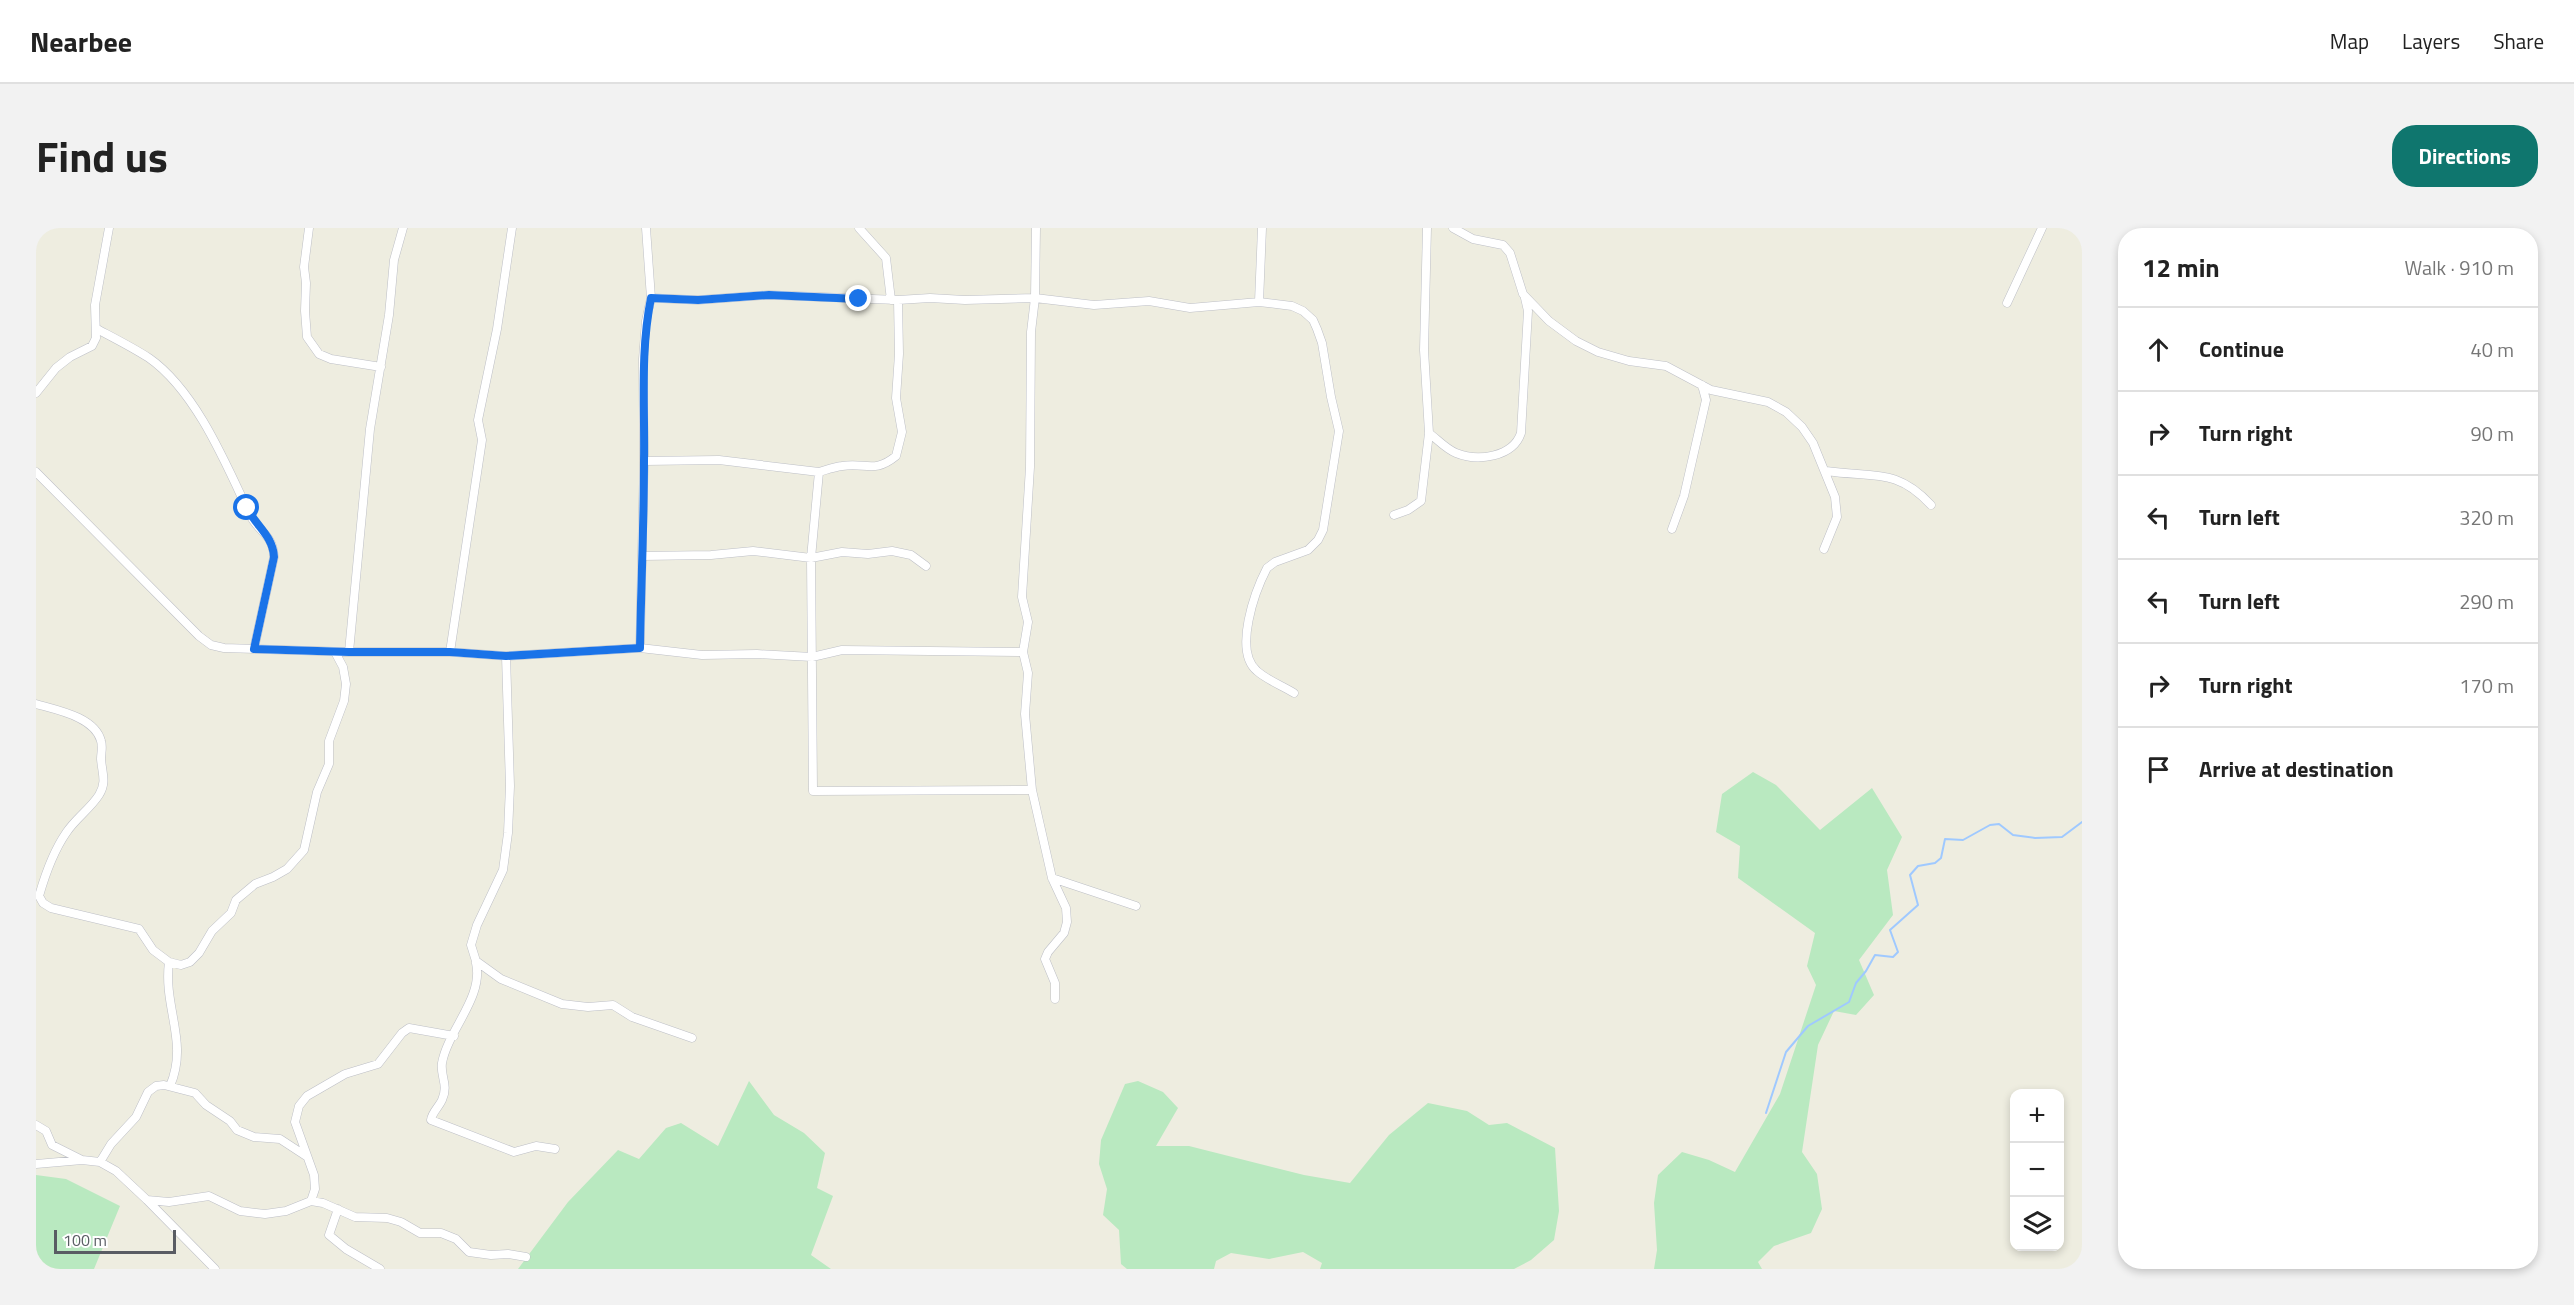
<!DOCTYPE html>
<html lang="en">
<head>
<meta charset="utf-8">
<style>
	body { margin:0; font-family:"Titillium Web",sans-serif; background:#f2f2f2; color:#222 }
	.controls { position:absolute; right:18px; bottom:18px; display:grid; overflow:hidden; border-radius:12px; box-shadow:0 3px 9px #0003 }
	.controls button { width:54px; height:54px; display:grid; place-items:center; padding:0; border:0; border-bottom:2px solid #e0e0e0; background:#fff; color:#222; font:30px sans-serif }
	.scale { position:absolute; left:18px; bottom:15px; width:122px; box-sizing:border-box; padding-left:6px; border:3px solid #595c63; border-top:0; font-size:16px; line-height:21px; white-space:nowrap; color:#595c63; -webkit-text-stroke:4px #fff; paint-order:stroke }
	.stop { position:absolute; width:18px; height:18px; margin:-14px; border:4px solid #1a73e8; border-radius:50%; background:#fff }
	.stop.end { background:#1a73e8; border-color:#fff; box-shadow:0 2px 6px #0008 }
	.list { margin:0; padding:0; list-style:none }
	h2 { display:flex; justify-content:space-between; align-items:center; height:78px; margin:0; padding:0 24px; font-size:26px }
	h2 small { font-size:20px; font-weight:400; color:#767676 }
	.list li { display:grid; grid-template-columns:39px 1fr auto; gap:18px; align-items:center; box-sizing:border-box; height:84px; padding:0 24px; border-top:2px solid #e0e0e0 }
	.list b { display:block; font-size:22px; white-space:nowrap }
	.list em { font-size:20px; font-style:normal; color:#767676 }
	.icon { flex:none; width:33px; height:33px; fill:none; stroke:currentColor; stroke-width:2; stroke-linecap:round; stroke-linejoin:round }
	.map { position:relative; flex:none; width:2046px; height:1041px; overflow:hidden; border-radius:24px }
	header { display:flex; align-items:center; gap:36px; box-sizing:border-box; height:84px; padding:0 30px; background:#fff; border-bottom:2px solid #e0e0e0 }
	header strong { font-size:28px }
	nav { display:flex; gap:33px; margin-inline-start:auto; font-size:21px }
	.intro { display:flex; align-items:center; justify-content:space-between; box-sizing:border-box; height:144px; padding:0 36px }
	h1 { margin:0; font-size:42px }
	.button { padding:15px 27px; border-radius:24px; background:#0f766e; color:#fff; font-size:21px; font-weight:700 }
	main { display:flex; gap:36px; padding:0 36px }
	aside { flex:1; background:#fff; border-radius:24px; box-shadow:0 3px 9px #0003 }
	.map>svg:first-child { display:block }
</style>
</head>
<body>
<header>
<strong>Nearbee</strong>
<nav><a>Map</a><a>Layers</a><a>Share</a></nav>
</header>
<div class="intro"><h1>Find us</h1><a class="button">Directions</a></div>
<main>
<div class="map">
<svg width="2046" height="1041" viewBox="0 0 2046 1041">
	<rect width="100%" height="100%" fill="#eeede0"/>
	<!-- green -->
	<path fill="#b9e9c0" d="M1717,544L1740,557L1784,602L1836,560L1866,609L1851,642L1857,687L1823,732L1838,767L1820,787L1798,783L1782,817L1766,924L1781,946L1786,981L1775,1005L1738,1018L1722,1034L1726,1041H1618L1621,1022L1618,975L1622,947L1646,924L1673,932L1699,944L1744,866L1780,757L1771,738L1779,705L1702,650L1704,618L1680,604L1686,566Z
		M713,853L738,887L768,905L789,925L781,960L797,968L775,1027L795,1041H482L532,974L582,922L603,931L630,900L645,895L682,918Z
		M1102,853L1127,864L1142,880L1120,918H1153L1268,947L1314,955L1353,907L1392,875L1431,883L1453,897L1471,895L1519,920L1523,983L1518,1012L1495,1032L1478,1041H1284L1286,1035L1267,1024L1233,1031L1195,1025L1180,1033L1178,1041H1091L1085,1036L1083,1002L1067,987L1071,961L1063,936L1065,912L1089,856Z
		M0,947L30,951L84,978L58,1041H0Z"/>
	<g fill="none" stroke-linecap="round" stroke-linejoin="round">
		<!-- stream -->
		<path stroke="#9fc9ff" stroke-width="2" d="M1730,885L1750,824L1772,798L1813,774L1820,755L1830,743L1839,727L1857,729L1862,724L1854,702L1882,677L1874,647L1882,638L1899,635L1905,630L1909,611L1927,612L1954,597L1963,596L1977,607L1999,610L2026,609L2046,594"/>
		<!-- minor casing -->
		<g stroke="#bdbfc6" stroke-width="9">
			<path id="minor" d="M273,0L268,39L270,55L269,83L271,109L283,126L295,131L345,139
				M823,0L850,30L855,72
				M1000,0L999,70L995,104L994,239L986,369L992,394L987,424L992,445L989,486L996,562L1016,650L1030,680L1031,694L1028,705L1012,724L1009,731L1019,755V771
				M1417,0L1437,11L1467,17L1474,25L1487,66L1513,93L1540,113L1562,124L1593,133L1630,138L1675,162L1732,174L1750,184L1766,199L1777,215L1799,269L1801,289L1788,321
				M615,70L662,72L733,67L862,72L894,70L929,72L999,70L1058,77L1113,73L1154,80L1223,74L1256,78L1267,83L1277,92L1281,101L1286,115L1295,169L1303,203L1287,302L1282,312L1272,322L1239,334L1231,340C1219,363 1197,423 1221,443C1231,452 1247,458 1258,465
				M1223,74L1226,0
				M1971,75L2006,0
				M61,101C78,110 96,119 113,130C160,163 190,236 214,287C223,305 237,306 238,329L218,421
				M0,165L20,140L34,129L56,118L60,110L59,77L73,0
				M1393,205C1401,211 1410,221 1420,225C1442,234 1477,229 1485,205L1492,83L1489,70
				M608,233L683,232L783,244L775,330L777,563L996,562
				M1790,243C1836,250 1860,239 1895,277
				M0,244L163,408L175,417L188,420L313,424H414L470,428L604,420L666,427L721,426L776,429L806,422L987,424
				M783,244C790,242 798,239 806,238C830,234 838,246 860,228L866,204L860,170L863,126L862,72
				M1358,287L1372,282L1385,273L1393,205L1388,122L1391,0
				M1636,301L1648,268L1670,172L1666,157
				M606,328L675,327L717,323L775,330L806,324L832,326L856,323L875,327L890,338
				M604,420L608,233L607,131L610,93L615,70L610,0
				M313,424L334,201L353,87L358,32L367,0
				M414,424L446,212L442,192L461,101L476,0
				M470,428L474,558L472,605L467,642L441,697L435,717L440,733L465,751L526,776L552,779L577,777L596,789L656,810
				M0,476C21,482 59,489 65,513C67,519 65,525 65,531C66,545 71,554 63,567C54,581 39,591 30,605C17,624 9,647 3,668L7,675L15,680L103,701L117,722L133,734L145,737L154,734L163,725L176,703L195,685L200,672L219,656L237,649L251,641L268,622L281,564L293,536V513L308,473L310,456L307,439L299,424
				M1016,650L1100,678
				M133,734C127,780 153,814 134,858
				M440,735C448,769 412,802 406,835C404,849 413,856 406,872C403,879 396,884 395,892L478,924L500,918L519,921
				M0,897L10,903L16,917L46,932
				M64,934L75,916L100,889L112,864L120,858L128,857L159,865L170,877L194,893L201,902L218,909L244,911L270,928
				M0,936L46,932L64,934L80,943L111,972L179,1041
				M111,972L133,974L173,968L204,983L229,986L250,983L275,973L287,975L319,989L351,990L365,994L384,1005H405L420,1011L433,1024L455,1027L472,1026L490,1029
				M275,973L279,961L278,947L259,894L263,878L271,868L309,846L342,836L366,805L373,800L418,808
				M302,981L293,1007L310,1021L344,1041"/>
		</g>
		<!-- minor -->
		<use href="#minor" stroke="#fff" stroke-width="8"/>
	</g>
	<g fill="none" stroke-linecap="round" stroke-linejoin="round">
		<!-- route -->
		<path stroke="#1a73e8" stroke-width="8" d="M211,280C220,298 237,308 238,329L218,421L313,424H414L470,428L604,420C605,358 608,295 608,233C609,178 604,124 615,70L662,72L733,67L823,71"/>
	</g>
</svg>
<div class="controls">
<button>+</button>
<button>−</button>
<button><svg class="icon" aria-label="layers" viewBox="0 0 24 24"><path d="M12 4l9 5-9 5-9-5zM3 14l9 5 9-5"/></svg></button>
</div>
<div class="scale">100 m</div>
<div class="stop" style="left:211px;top:280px"></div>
<div class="stop end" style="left:823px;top:71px"></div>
</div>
<aside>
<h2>12 min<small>Walk · 910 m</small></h2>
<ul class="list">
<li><svg class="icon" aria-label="ahead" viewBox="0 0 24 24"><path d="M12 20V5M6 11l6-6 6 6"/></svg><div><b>Continue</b></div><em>40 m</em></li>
<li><svg class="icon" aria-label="right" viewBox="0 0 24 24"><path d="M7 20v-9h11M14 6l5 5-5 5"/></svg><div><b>Turn right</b></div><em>90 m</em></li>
<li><svg class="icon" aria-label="left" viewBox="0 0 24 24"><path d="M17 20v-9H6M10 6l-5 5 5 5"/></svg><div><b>Turn left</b></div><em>320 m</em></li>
<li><svg class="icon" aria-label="left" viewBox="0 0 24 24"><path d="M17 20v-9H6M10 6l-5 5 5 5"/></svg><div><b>Turn left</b></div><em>290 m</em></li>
<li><svg class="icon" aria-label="right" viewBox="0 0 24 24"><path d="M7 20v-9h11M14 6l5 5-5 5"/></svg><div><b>Turn right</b></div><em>170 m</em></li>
<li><svg class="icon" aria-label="arrive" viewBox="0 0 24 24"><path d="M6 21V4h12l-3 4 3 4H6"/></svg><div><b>Arrive at destination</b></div></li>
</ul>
</aside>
</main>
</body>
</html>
